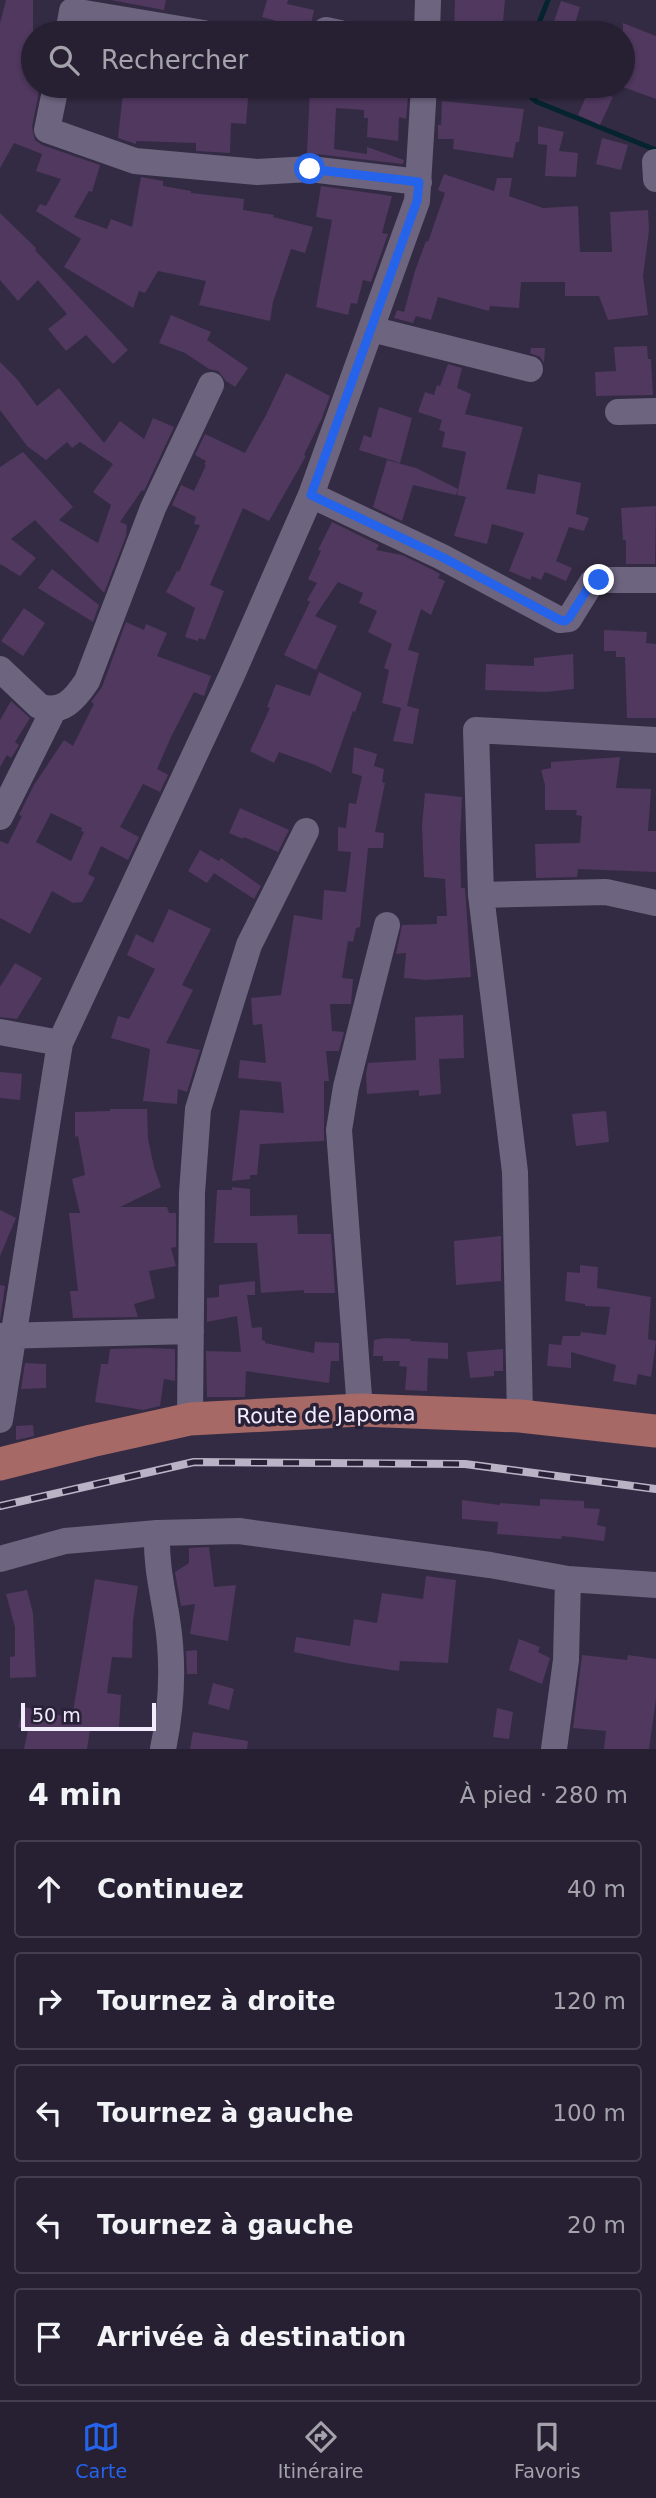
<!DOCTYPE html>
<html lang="fr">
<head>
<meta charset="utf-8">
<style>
	body { margin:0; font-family:"DejaVu Sans",sans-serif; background:#322d3e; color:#f1f3f6 }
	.scale { position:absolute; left:21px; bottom:18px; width:135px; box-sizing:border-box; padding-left:7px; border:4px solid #f2edfd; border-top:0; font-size:19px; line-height:24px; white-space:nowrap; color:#f2edfd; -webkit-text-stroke:5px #292138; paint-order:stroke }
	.stop { position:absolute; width:21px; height:21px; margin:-16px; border:5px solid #2563eb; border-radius:50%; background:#fff }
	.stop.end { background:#2563eb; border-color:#fff; box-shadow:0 2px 7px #0008 }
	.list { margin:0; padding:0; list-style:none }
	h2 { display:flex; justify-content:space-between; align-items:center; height:91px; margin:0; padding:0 28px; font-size:30px }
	h2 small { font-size:23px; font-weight:400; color:#a4a3ac }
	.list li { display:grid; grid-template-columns:46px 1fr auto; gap:21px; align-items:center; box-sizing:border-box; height:98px; margin:0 14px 14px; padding:0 14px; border:2px solid #423e4d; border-radius:7px }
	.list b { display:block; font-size:26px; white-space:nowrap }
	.list em { font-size:23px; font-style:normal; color:#a4a3ac }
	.icon { flex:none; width:38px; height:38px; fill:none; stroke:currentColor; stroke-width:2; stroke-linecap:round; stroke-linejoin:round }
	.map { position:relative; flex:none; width:656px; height:1749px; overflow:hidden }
	.search { position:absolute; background:#262032; box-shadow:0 2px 5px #0004; left:21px; right:21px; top:21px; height:77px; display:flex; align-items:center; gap:18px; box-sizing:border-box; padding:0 24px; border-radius:38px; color:#a4a3ac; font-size:26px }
	.sheet { height:651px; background:#262032 }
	nav { display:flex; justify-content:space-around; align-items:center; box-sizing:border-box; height:98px; border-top:2px solid #423e4d; background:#262032; font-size:19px; color:#a4a3ac }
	nav a { display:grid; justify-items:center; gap:4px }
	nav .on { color:#2563eb }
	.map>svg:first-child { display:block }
</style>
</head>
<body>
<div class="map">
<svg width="656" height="1749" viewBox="0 0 656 1749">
	<rect width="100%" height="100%" fill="#332b43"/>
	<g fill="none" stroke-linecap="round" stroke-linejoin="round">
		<!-- stream -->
		<path stroke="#052430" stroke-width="5" d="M535,33L548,0
			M522,86L523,90L537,102L656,150"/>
	</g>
	<!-- building -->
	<path fill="#50385f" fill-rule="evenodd" d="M6,0H33V86H40L32,127L35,140L42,145L100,165L92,192L89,191L74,217L107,229L111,219L132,227L141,177L163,181V186L191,191V193L244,199L243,210L274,215L273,217L313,227L305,253L291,249L273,302L270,321L199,305L206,281L158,271L145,293L139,291L133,308L64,267L81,239L36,211L40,204L46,206L61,179L36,171L42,154L14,143L0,168V23Z
		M111,0H166L164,10Z
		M267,0H288L287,4L314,10L309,33H278L280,22L262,17Z
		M455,0H505L502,33H454Z
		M561,1L580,7L572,33H550Z
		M623,23L656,36V99L623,87Z
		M157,86H249L246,124L231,123L230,153L196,151V143L136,141V144L118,138L123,93L156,97Z
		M310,86H363L380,88L379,93L408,97L406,119L399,117L398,141L367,137L368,118H364V110L336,108L334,149L367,154V147L404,160L403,164L307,153Z
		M590,87L613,97L600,125L578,115Z
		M442,101L524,109L519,142H516L513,158L453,149L454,139H438V125H441Z
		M538,126L564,132L559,151L578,153L576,177L545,176L547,145L538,144Z
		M602,138L628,145L621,170L596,164Z
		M444,174L494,191L497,178H512L509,196L543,208L578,206L580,252H612L610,212L648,210L649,230L643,276L648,315L608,320L599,296H565V282H521L519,308L490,306L489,311L438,297L431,320L416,316L413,323L394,318L397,310L404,312L415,271L426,241L428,242L445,193L438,190Z
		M321,186L392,196L382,233L388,234L371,282L363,280L357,304L351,303L348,315L316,307L332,220L316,217Z
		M0,213L36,248L35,250L128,350L113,364L86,335L66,351L48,329L67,314L38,280L18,301L0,280Z
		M171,315L211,332L207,340L248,368L235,387L226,381L218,371L209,369L185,353L159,343Z
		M647,346L648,359H651L653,395L596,396L595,372L616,371L614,347Z
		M531,348H545L544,363L540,357L530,353Z
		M0,362L17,379L37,406L59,388L104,443L120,421L144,439L153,418L174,427L144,491L142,490L120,522L127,525L126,536L104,593L35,520L11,539L36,558L20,576L0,564V467L23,452L73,507L59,520L98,543L111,505L93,492L113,464L80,442L72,448L67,442L46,460L27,446L0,410Z
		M448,364L462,368L457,388L471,394L465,414L523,427L506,489L535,494L538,474L581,483L576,514L589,518L584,531L569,527L556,561L572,568L566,581L545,572L541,580L532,576L530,580L509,571L524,533L492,524L487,544L454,536L466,497L457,495L466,452L442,447L445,432L439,430L442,420L418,412L425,392L434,395L437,385L440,386Z
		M286,373L330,396L322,418L304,455L306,456L269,521L243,508L210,585L224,591L205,640L199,638L198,641L185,637L195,608L166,592L177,571L179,572L200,525L194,524L196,517L172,505L181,485L194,491L206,465L204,464L206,461L195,455L205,434L245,453L266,415Z
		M379,407L412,418L400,463L359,450L364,435L371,438Z
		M387,460L416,468L458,489L456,495L413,485L402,521L373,507Z
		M656,506L655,564H626V540H623L621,508Z
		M332,522L379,545L376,550L402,555L435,571L440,574L438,578L445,581L431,615L421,609L408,650L419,653L407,706L419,709L413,744L393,741L401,708L382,703L389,670L384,668L392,644L368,632L377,611L359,603L363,593L338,582L315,616L337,626L316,670L284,655L310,602L307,600L317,583L308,579L321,551L318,550Z
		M52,569L99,605L93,622L38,588Z
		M24,608L45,623L23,656L1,641Z
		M126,622L144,630L146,624L167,633L157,656L211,676L204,696L194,692L171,737L157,769L168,775L160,792L143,784L120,827L139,837L128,860L101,846L88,874L95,878L82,902L73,903L52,891L30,934L0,918V841L8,844L22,816L19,815L34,785L64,740L73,746L94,704L91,702L102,687ZM51,813L82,828L81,831L84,832L71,861L36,842Z
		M604,630L647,632L646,643L656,644V718H627L625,657H616V651H604Z
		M573,654L574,689L546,692L485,690L486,664L534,666V658Z
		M319,672L362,693L355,712L353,711L331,773L315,765L279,752L274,763L250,751L270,708L267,707L276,684L310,696Z
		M11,701L30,718L15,742L19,745L13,755L11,758L7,755L0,767V720Z
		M354,747L377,754L374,766L384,769L382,782L385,783L375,832L384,833L383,848H368L360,927L356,928L353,942L348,941L342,978L353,979L351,1004H330L332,1031L344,1032L339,1051H326L329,1081H324V1141L260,1144L257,1175H250V1179L232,1181L240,1110L284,1113L281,1082L238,1078L240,1060L266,1063L262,1024L253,1025L251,998L281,995L294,915L322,920L324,890L346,892L351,852L338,851V827L346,828L349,803L356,804L362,776L352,773Z
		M620,757L616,788L651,789L648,831H656V872L578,869L577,877L536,878L535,844L580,843L582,816L576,815L577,810H545V785L541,770L551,768V762Z
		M425,793L462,797L460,841L461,888H465L471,977L426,980L404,978L406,953L396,954L402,925L437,924V916H447L445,879L424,877L422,826Z
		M240,808L289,830L278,852L244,837L243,839L229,833Z
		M200,850L219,861L221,858L261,886L254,899L214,873L207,883L188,871Z
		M169,909L211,929L182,985L193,990L166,1043L200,1050L187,1092L178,1089L177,1104L143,1101L150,1049L111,1038L118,1016L129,1019L155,969L127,955L136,934L153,943Z
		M15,963L42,978L17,1019L0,1017V987Z
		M463,1015L464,1058L439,1059L441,1094L419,1096V1090L367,1094L366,1074L368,1063L416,1060L415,1017Z
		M0,1072L22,1074L20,1100L0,1098Z
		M110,1109H147L148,1139L154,1167L161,1187L120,1207H167L169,1213H176V1247L171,1248L176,1266L149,1271L155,1298L134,1304L138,1317L73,1318L70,1291H78L69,1213H80L72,1179L85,1175L78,1136L75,1137V1112L110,1111Z
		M606,1111L609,1142L576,1146L572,1114Z
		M232,1187L250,1189V1216L297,1215L298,1234H331L335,1293H304V1290L261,1293L257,1243H214L217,1190H232Z
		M0,1210L16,1218L0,1256Z
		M501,1236V1281L456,1285L454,1241Z
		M580,1265L598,1267L597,1288L651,1297L648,1339L656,1341L651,1377L638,1374L636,1385L613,1381L616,1365L571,1352V1368L547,1366L549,1344L561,1345L563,1336H580L581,1332L606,1335L610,1307L585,1306V1304L565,1301L567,1272L580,1273Z
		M255,1281V1295H247L252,1328L262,1327V1340L265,1341V1343L314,1353L315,1342L339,1343V1361H331L329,1383L246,1371L245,1397H207L206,1351L241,1352L237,1316L207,1322V1298L219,1297V1285Z
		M0,1285L5,1286L0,1320Z
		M384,1338L411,1339L410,1341L448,1343V1359L428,1358L427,1391L405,1390L407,1367L399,1366L400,1361H383V1356H373L374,1340Z
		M148,1348L175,1349V1381L164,1379L160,1406L143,1410L95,1402L101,1364H108L110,1349Z
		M503,1349V1371H494V1376L470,1378L467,1352Z
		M25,1363L46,1364V1388L21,1389Z
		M33,1425L34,1436L16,1440V1426Z
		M540,1499L584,1501V1508L600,1509L597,1525L606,1527L604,1541L562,1536L561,1539L497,1534L498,1522L462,1519V1500L500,1505V1503L540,1506Z
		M209,1547L214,1587L236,1585L228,1641L190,1634L195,1604L181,1606L175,1572L189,1563V1548Z
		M426,1576L456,1580L448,1663L400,1661L399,1671L346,1663L294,1652L296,1637L350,1646L354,1619L377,1623L382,1593L423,1599Z
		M95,1579L138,1586L133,1620L132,1658L112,1657L107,1693L121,1695L119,1728L114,1727L113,1731L90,1730L87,1749H24L28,1730L18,1727L24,1707L72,1718Z
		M27,1590L33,1613L36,1677L10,1678V1657L15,1656V1627L6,1594Z
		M519,1639L540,1647L538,1652L550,1658L542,1684L509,1670Z
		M197,1650V1674H187L186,1651Z
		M582,1655L627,1660L628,1655L656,1659V1699L649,1749H604L606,1731L573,1728Z
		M213,1683L234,1689L229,1710L208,1704Z
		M497,1708L513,1712L509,1739L493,1737Z
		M193,1732L248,1741L247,1749H190Z"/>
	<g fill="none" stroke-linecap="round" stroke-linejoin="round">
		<!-- minor -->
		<path stroke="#6d647f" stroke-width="26" d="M326,30L340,33
			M68,33L72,11L204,33
			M427,33L428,0
			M56,86L47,130L135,161L257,172L310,169L419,182
			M655,162L656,179
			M371,329L530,369
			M618,412L656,411
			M311,495L442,557L560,620L569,619L592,582L605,580H656
			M0,669L39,706C62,715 75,699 87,681L153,508L211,385
			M0,817L54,709
			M481,895L606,892L656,903
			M0,1032L60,1043
			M0,1336L191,1331
			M360,1410L339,1130L346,1087L387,925
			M520,1416L515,1172L481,895L476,730L656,740
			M190,1419L192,1193L198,1109L249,945L306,831
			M0,1420L60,1043L231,677L311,495L417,201L424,86
			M157,1533C156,1565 162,1588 167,1619C174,1663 172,1706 163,1749
			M0,1559L65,1541L157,1533L239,1531L490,1565L568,1579L566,1660L554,1749
			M568,1579L656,1585"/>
		<!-- major -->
		<path stroke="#a66966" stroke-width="33" d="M0,1464L91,1441L190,1419L360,1410L520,1416L656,1431"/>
		<!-- rail casing -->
		<g stroke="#b9b3c5" stroke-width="8">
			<path id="rail" d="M0,1506L194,1462L465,1464L656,1489"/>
		</g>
		<!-- rail -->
		<use href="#rail" stroke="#292138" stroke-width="5" stroke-dasharray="16" stroke-linecap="butt"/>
	</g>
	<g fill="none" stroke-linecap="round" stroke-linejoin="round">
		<!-- route -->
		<path stroke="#2563eb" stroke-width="9" d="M310,169L419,182L417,201L311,495L442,557L560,620L565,621L569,618L592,582L599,580"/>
	</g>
	<g text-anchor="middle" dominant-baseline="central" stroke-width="7" stroke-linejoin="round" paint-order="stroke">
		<!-- street labels -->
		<g font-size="21" fill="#f2edfd" stroke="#292138">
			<text transform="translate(326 1415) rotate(-1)">Route de Japoma</text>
		</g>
	</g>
</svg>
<div class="scale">50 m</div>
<div class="stop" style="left:310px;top:169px"></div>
<div class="stop end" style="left:599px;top:580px"></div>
<div class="search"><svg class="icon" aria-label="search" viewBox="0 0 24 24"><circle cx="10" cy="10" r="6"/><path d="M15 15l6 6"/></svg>Rechercher</div>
</div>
<section class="sheet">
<h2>4 min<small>À pied · 280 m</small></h2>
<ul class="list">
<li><svg class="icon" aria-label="ahead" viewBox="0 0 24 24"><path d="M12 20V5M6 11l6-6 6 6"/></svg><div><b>Continuez</b></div><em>40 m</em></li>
<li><svg class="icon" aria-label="right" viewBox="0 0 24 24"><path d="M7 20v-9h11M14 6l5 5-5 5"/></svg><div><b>Tournez à droite</b></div><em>120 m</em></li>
<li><svg class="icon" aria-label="left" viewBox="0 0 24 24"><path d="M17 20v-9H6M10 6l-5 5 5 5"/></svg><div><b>Tournez à gauche</b></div><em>100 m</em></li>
<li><svg class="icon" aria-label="left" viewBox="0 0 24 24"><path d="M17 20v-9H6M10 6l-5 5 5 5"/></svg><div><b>Tournez à gauche</b></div><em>20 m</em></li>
<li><svg class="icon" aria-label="arrive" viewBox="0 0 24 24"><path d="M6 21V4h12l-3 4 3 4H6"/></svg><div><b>Arrivée à destination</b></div></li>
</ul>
</section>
<nav>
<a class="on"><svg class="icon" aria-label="map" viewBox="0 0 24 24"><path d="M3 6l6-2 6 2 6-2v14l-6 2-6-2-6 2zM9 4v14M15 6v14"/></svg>Carte</a>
<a><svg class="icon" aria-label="directions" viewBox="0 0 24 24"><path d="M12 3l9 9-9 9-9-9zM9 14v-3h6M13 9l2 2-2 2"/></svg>Itinéraire</a>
<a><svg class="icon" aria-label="saved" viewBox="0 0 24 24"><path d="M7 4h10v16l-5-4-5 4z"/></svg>Favoris</a>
</nav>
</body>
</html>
